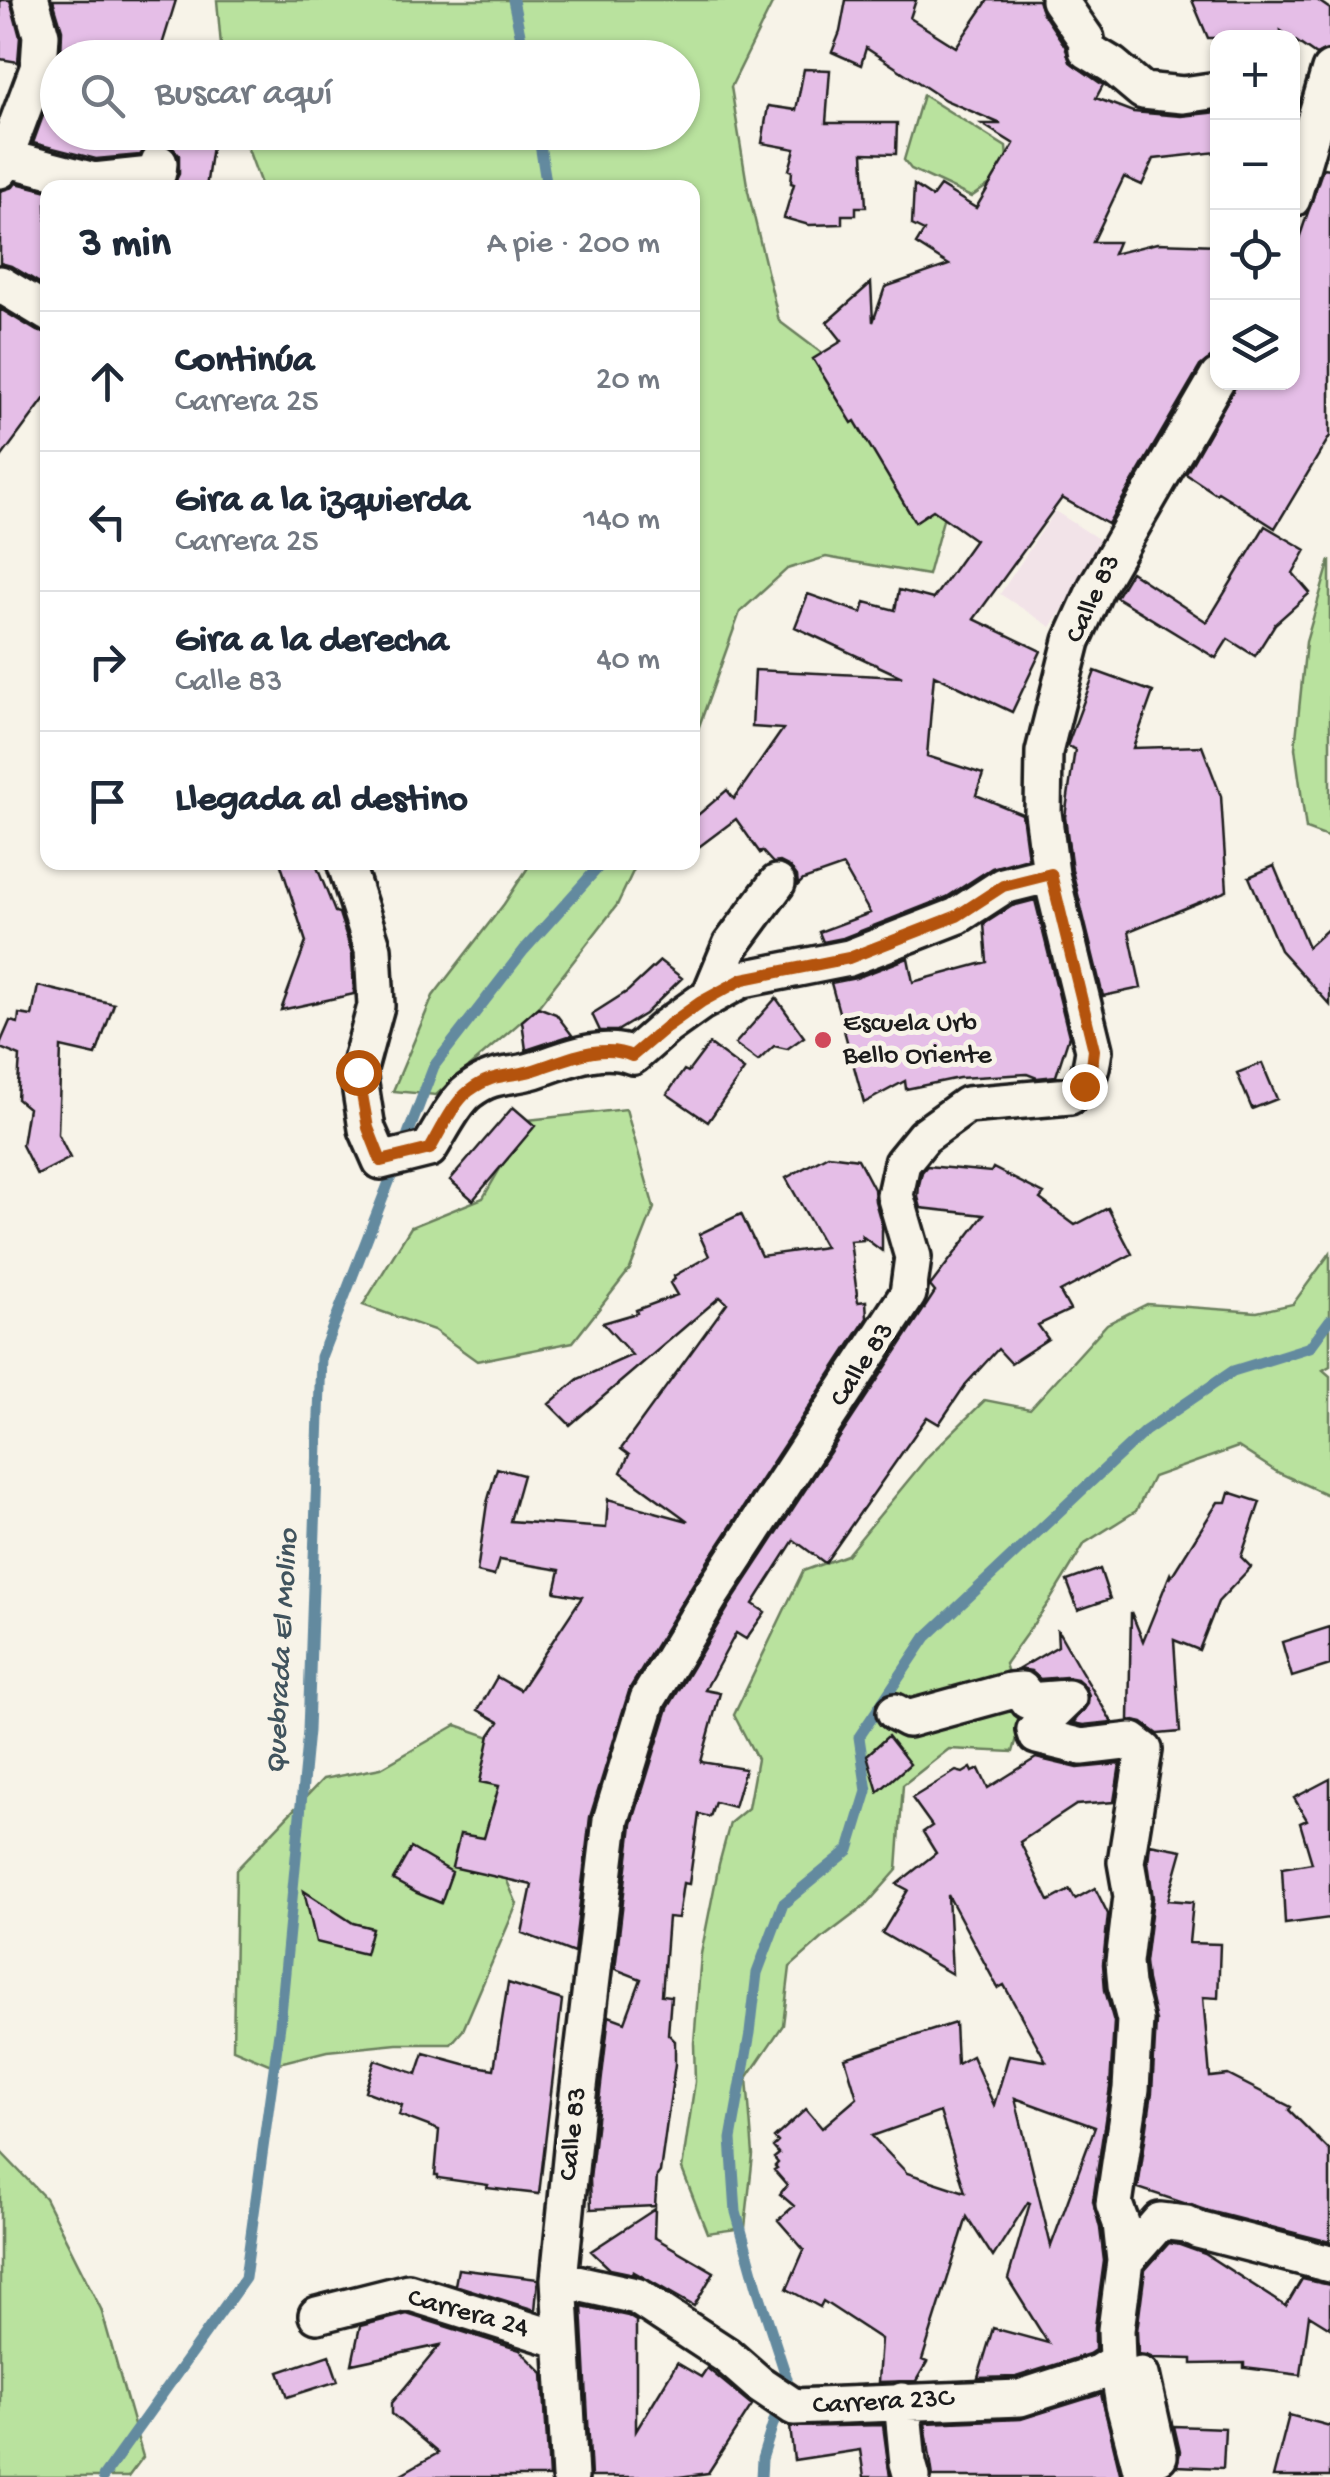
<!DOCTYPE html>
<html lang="es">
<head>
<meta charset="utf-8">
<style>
	body { margin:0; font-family:"Gochi Hand",sans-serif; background:#f2f2f3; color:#1f2937 }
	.controls { position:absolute; right:30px; top:30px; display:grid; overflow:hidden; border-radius:20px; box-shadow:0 2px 8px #0004 }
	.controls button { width:90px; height:90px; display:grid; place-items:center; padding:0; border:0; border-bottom:2px solid #e0e1e3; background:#fff; color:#1f2937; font:50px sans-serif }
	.stop { position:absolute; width:30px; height:30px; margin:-22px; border:8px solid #b45309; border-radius:50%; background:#fff }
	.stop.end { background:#b45309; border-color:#fff; box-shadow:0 2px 10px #0008 }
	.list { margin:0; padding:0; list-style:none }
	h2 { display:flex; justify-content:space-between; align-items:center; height:130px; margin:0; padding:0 40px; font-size:42px }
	h2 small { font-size:32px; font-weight:400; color:#747a83 }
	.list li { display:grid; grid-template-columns:65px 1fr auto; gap:30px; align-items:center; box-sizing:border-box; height:140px; padding:0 40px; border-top:2px solid #e0e1e3 }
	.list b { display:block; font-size:38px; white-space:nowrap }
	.list p { margin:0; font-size:32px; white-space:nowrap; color:#747a83 }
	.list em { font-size:32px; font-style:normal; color:#747a83 }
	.icon { flex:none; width:55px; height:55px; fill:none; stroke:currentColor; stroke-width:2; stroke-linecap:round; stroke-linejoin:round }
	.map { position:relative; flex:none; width:1330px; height:2477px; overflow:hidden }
	.search { position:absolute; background:#fff; box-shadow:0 2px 8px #0004; left:40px; top:40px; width:660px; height:110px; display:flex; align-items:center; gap:25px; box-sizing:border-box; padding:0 35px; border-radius:55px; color:#747a83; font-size:38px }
	.panel { position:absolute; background:#fff; box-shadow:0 2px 8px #0004; left:40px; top:180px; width:660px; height:690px; border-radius:20px }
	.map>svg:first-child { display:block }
</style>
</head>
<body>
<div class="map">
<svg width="1330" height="2477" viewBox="0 0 1330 2477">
	<rect width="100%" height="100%" fill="#f7f3e8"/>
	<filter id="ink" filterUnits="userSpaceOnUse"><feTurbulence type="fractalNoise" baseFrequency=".01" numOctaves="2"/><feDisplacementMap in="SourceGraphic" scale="20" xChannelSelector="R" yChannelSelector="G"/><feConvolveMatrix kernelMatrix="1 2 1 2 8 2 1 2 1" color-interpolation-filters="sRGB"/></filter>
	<g filter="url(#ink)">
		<!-- built -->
		<path fill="#f2e3e8" d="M1055,511L1106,544L1051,627L1000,594Z"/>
		<!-- green -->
		<path fill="#b9e29e" stroke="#6a7f5d" stroke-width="2.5" d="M217,0H774L731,87L748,191L779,321L960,457L928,575L826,557L787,569L740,612L693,743L692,188L262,187L242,133L682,132V58L222,57Z
			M923,95L1006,147L1009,181L990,184L971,197L911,169L904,160Z
			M1330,560V838L1306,829L1295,748L1306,642Z
			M531,863H637L617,905L538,1007L436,1095L393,1091L433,996L504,904Z
			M626,1109L654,1208L630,1269L573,1342L477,1361L434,1330L363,1305L411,1227L483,1198L528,1120Z
			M1330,1253V1366L1323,1370L1330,1376V1496L1277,1472L1238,1447L1153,1477L1136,1511L1085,1543L1049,1602L1005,1664L1023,1717L1013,1752L949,1749L903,1785L897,1870L866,1905L824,1937L790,1967L783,2025L747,2078L753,2155L745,2228L707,2233L682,2169L695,2082L694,2043L701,1954L719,1864L730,1823L748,1808L757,1759L734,1715L803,1571L847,1555L929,1455L985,1400L1030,1409L1107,1324L1147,1304L1257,1312L1293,1304Z
			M456,1725L536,1753L519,1838L507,1881L517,1904L463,2030L451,2044H397L327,2051L271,2065L233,2049L236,1870L323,1779L381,1768Z
			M0,2151L45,2198L101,2309L143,2457L128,2477H0Z"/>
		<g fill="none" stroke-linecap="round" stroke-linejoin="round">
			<!-- stream -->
			<path stroke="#648a9f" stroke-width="11" d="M513,0L525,58
				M538,132L547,188
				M403,1147L434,1066L524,950L603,862
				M103,2477L245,2278L280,2025L308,1731L321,1357L396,1164
				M761,2477L762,2459L787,2379L757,2287L736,2212L731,2139L750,2033L757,1973L783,1904L849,1850L867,1791L859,1737L926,1637L1145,1431L1233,1371L1310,1347L1330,1320"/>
		</g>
		<!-- building -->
		<path fill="#e5bee7" stroke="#1c1c1c" stroke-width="2.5" fill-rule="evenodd" d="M0,0H10L20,37L18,62L0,59Z
			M53,0H176L158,58H61L62,30Z
			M846,0H916L910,18L956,47L988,0H1038L1042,12L1065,46L1070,62L1103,85L1096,98L1133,112L1181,116L1218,112V152L1154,159L1142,185L1124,177L1093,242H1118L1113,254L1157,243L1218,245V347L1212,357L1200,366L1108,524L1062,498L974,619L1041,651L1012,712L934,675L927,756L983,774L976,795L1022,814L1028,858L992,868L947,897L843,938L823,942L819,932L870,913L843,866L803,880L798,885L797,876L790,867L780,862L773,863L762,851L760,853L736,819L692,852V820L727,790L734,799L783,729L752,727L755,670L902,677L795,627L808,594L862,613L865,602L895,610L899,590L933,599L975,540L933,510L915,522L855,421L852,423L813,359L842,341L827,322L871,283L873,322L885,287L949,265L916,244L924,231L912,225L914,185L932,197L940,186L976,208L1014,144L982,124H1001L945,100L866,48L861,65L832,52L840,32Z
			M1192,0H1317L1330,9V49L1316,55L1281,31L1282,38H1208Z
			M804,69L830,70L826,123H897L896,154L863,153L866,207H856V215H842V224L809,225L784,218L794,184L791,183L792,171L789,170L795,149L762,143L768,106L796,110Z
			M56,80L58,132H214L206,188H172L179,174V155L172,147L162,142L150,144L140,155L96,159L33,143Z
			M1323,168L1330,169V436L1275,528L1218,492L1216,494L1186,474L1238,382H1292V259Z
			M16,183L48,191V205L46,204L48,288L11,266L0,263V191L13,187Z
			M0,309L37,331L48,334V394L0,459Z
			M1265,526L1306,550L1293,573L1310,593L1275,624L1255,656L1228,639L1216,658L1116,597L1131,572L1207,622Z
			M1095,671L1153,692L1133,748L1202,746L1221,796L1227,891L1129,931L1141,988L1103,996L1072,870L1065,817L1075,749L1067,746Z
			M280,862H315L335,912L339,913L352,953L354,994L281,1010L306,942Z
			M1274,866L1308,947L1330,927V1005L1280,950L1249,877Z
			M1035,900L1069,1036L1056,1076L1037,1078L1027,1074L959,1078L906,1089L905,1081L864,1103L831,983L856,978L908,958L913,982L987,962L984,924L1012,906Z
			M660,961L682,978L645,1014L617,1031H600L592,1014L628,991Z
			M38,986L114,1004L96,1055L61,1047L58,1134L70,1158L37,1175L22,1145L28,1108L17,1099L20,1056L0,1048V1044L10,1021L18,1023L19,1014L32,1016Z
			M776,998L804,1037L787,1049L774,1046L758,1061L735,1044Z
			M538,1007L556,1014L572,1035L526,1050L522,1021Z
			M709,1044L744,1070L708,1122L667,1094L684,1070L688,1072Z
			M1262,1063L1277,1099L1252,1109L1237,1073Z
			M513,1107L535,1126L473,1200L450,1180Z
			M828,1155L858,1159L874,1189L875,1201L882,1226V1251L862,1236L863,1240L850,1241L858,1302L866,1301L867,1318L693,1584L630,1688L590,1817L574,1953L522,1933L532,1885L452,1867L460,1834L484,1838L499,1786L480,1782L490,1735L499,1722L478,1710L497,1677L520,1690L582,1597L555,1592L560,1570L499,1560L494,1576L477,1572L487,1503L497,1468L523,1475L510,1521L606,1528L608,1499L688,1521L621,1472L629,1455L621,1449L727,1303L720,1297L570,1425L549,1404L578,1379L632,1355L603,1323L637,1313L636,1310L677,1295L670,1283L675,1279L674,1276L709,1256L699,1234L741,1214L761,1256L825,1247L786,1178Z
			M927,1166L991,1172L993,1168L1044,1194L1040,1199L1075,1225L1108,1208L1132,1254L1060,1292L1070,1310L1038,1325L1048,1339L1011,1363L998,1349L966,1384L939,1424L927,1417L825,1563L794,1540L753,1604L765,1612L746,1639L736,1633L705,1690L720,1693L701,1762L745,1769L734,1807L715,1802L710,1817L699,1814L689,1884L683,1883L678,1918L668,1917L662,1995L671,1996L668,2034L675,2041V2064L660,2172L657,2176L655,2206L591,2209L590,2179L609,2016L625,2022L641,1979L615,1969L632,1824L668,1708L729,1606L935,1292L930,1286L984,1215L921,1208L918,1197L919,1185L922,1172Z
			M1229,1492L1260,1502L1241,1557L1251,1567L1218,1602L1199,1650L1174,1640L1180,1732L1158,1734L1143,1723L1129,1720L1131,1612L1143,1641L1170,1574L1171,1577L1218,1502H1226Z
			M1100,1569L1110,1599L1078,1610L1067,1581Z
			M1330,1627V1665L1292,1677L1282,1642Z
			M1057,1629L1080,1669L1112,1722L1083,1725L1073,1723L1088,1704L1089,1695L1085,1686L1077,1679L1066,1677L1040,1679L1031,1671L1019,1669L1058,1646Z
			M888,1736L910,1764L878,1792L867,1755Z
			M1036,1758L1078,1768L1120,1764L1114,1802L1076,1805L1020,1842L1049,1901L1070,1890L1075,1899L1095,1888L1108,1914L1103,1964L1105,1990L1114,2022L1110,2087L1093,2201L1100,2228L1104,2261L1095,2327V2350L1089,2354L1016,2377L978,2378L993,2328L1048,2343L1008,2279L1030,2203L1028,2202L993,2257L967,2217L922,2360L927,2362L916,2381L878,2382L881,2339L823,2301L820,2307L787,2289L804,2250L778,2220L794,2206L780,2194L787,2185L774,2170L777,2168L775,2166L778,2163L774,2158L779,2154L773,2147L778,2142L774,2138L806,2109L822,2128L857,2098L845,2058L955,2023L957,2064L972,2056L994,2105L1009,2055L1046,2061L1004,1985L998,1988L948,1895L952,1974L882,1933L908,1890L897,1884L936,1853L923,1832L932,1826L912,1798L956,1771L963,1773L971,1768L973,1772L979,1769L988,1788ZM1015,2098L1095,2127L1051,2246L1036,2184ZM940,2112L965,2192L907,2173L872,2136Z
			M1330,1779V1918L1285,1924L1282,1868L1312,1863L1300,1823L1307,1820L1294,1798Z
			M1150,1844L1182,1850L1168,1900L1193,1902L1189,1943L1220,1944L1218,1998L1203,1997L1210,2077L1228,2075L1291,2107L1289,2110L1330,2151V2242L1205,2210L1138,2188L1152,2092L1156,2021L1147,1981L1145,1962L1153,1898L1148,1862Z
			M411,1848L452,1872L441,1903L417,1893L393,1880Z
			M304,1891L353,1923L372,1928L365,1954L316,1942Z
			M508,1983L562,2000L539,2194L487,2188L488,2185L438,2178V2175H435L439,2130L399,2115L402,2105L365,2091L375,2060L417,2074L424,2053L464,2064L494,2069Z
			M655,2209L654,2237L714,2272L694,2306L634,2272V2274L610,2269L591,2251Z
			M1169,2243L1180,2245L1205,2254L1286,2306L1302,2279L1330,2285V2328L1309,2315L1301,2375L1244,2368V2363L1192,2364V2359L1153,2358L1146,2355L1138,2354L1137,2331L1145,2270Z
			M458,2269L538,2279L535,2310L455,2285Z
			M582,2306L628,2316L636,2321V2431L677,2363L701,2377L707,2368L752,2405L708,2473L679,2477H591Z
			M407,2314L520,2350L543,2373L549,2477H396L438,2453L392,2414V2403L440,2345L352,2364L360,2326Z
			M329,2355L338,2381L288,2397L279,2372Z
			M1101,2394L1121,2477H933L925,2423L1021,2419Z
			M1289,2415L1330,2426V2477H1273Z
			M883,2425L890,2477H864L860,2450L794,2460L790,2427Z
			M1174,2426L1225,2428L1223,2468L1177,2466L1180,2452Z"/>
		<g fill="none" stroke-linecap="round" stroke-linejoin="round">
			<!-- street casing -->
			<g stroke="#1c1c1c" stroke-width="42">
				<path id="street" d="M1059,0L1086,39L1087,50L1112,65L1143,91L1183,95L1218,90
					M5,158L94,181L151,175L158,172L159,163
					M0,170L39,66L41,35L31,0
					M1292,199L1330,70
					M0,284L48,313
					M345,862L373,949L376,1006L358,1072L367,1129L381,1161L429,1149C440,1132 454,1102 469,1091C494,1072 508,1078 534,1070C565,1060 601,1043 633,1056L666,1027L701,1002L743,979L849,958L957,916L1003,886L1051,874
					M709,998L731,945L777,883
					M895,1712L908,1719L1010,1691L1022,1690L1028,1701L1068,1698L1035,1730L1037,1736L1082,1747L1132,1741L1144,1750L1126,1862L1132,1896L1124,1962L1126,1985L1135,2020L1131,2089L1114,2204L1121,2223L1125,2261
					M559,2279L636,2296L726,2355L758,2383L794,2407L1020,2398L1098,2373L1117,2361
					M317,2315L408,2292L561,2340
					M1141,2375L1159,2456
					M902,2401L908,2463L912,2477
					M570,2477L559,2279L575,2120L611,1820L648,1699L711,1595L908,1294L913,1257L895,1195L902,1163L924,1136L967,1105L1070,1096C1089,1083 1091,1072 1094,1050L1051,874L1043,812L1044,752L1072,641L1097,586L1218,377
					M1143,2477L1124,2405L1117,2361L1116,2330L1125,2261L1160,2221L1186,2224L1198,2230L1330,2264"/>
			</g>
			<!-- street -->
			<use href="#street" stroke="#f7f3e8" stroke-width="35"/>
		</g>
	</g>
	<g fill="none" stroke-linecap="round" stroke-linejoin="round" filter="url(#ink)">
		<!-- route -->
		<path stroke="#b45309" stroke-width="12" d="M358,1072L368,1128L381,1161L430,1149C440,1132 454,1102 469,1091C494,1072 508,1078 534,1070C565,1060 601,1042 632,1056L666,1027L701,1002L743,979L849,958L957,916L1003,886L1051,874L1094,1050L1092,1067L1084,1086"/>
	</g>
	<!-- markers -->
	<circle fill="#d1495b" stroke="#f7f3e8" stroke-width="4" cx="823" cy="1040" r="10"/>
	<g text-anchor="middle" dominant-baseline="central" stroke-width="10" stroke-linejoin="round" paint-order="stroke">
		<!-- street labels -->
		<g font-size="28" fill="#1c1c1c" stroke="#f7f3e8">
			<text transform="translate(1094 599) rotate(-65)">Calle 83</text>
			<text transform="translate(863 1365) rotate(-57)">Calle 83</text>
			<text transform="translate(574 2134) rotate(-84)">Calle 83</text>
			<text transform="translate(468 2314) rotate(15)">Carrera 24</text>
			<text transform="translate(883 2403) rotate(-3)">Carrera 23C</text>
		</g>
		<!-- poi labels -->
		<g font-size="28" fill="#1c1c1c" stroke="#f7f3e8" text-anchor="start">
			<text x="843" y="1024">Escuela Urb<tspan x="843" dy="32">Bello Oriente</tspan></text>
		</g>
		<!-- water labels -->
		<g font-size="30" font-style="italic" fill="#40535d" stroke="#f7f3e8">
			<text transform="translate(284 1652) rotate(-87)">Quebrada El Molino</text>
		</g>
	</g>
</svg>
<div class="controls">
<button>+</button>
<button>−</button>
<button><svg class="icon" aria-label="locate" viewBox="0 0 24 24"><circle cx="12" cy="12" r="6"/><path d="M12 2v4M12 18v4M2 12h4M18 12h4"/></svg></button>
<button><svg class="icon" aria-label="layers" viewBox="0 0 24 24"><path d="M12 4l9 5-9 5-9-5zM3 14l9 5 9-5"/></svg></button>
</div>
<div class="stop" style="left:358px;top:1072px"></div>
<div class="stop end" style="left:1084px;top:1086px"></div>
<div class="search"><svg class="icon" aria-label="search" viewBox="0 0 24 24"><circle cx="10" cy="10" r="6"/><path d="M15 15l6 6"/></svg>Buscar aquí</div>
<section class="panel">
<h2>3 min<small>A pie · 200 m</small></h2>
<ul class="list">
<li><svg class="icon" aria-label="ahead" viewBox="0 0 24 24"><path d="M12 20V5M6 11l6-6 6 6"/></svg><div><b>Continúa</b><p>Carrera 25</p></div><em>20 m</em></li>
<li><svg class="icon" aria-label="left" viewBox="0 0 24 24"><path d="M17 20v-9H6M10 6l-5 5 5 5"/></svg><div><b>Gira a la izquierda</b><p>Carrera 25</p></div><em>140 m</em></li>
<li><svg class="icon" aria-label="right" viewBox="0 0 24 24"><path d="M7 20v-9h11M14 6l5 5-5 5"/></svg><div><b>Gira a la derecha</b><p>Calle 83</p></div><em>40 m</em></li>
<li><svg class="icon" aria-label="arrive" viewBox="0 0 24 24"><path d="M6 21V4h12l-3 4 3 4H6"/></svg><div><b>Llegada al destino</b></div></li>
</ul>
</section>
</div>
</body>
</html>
